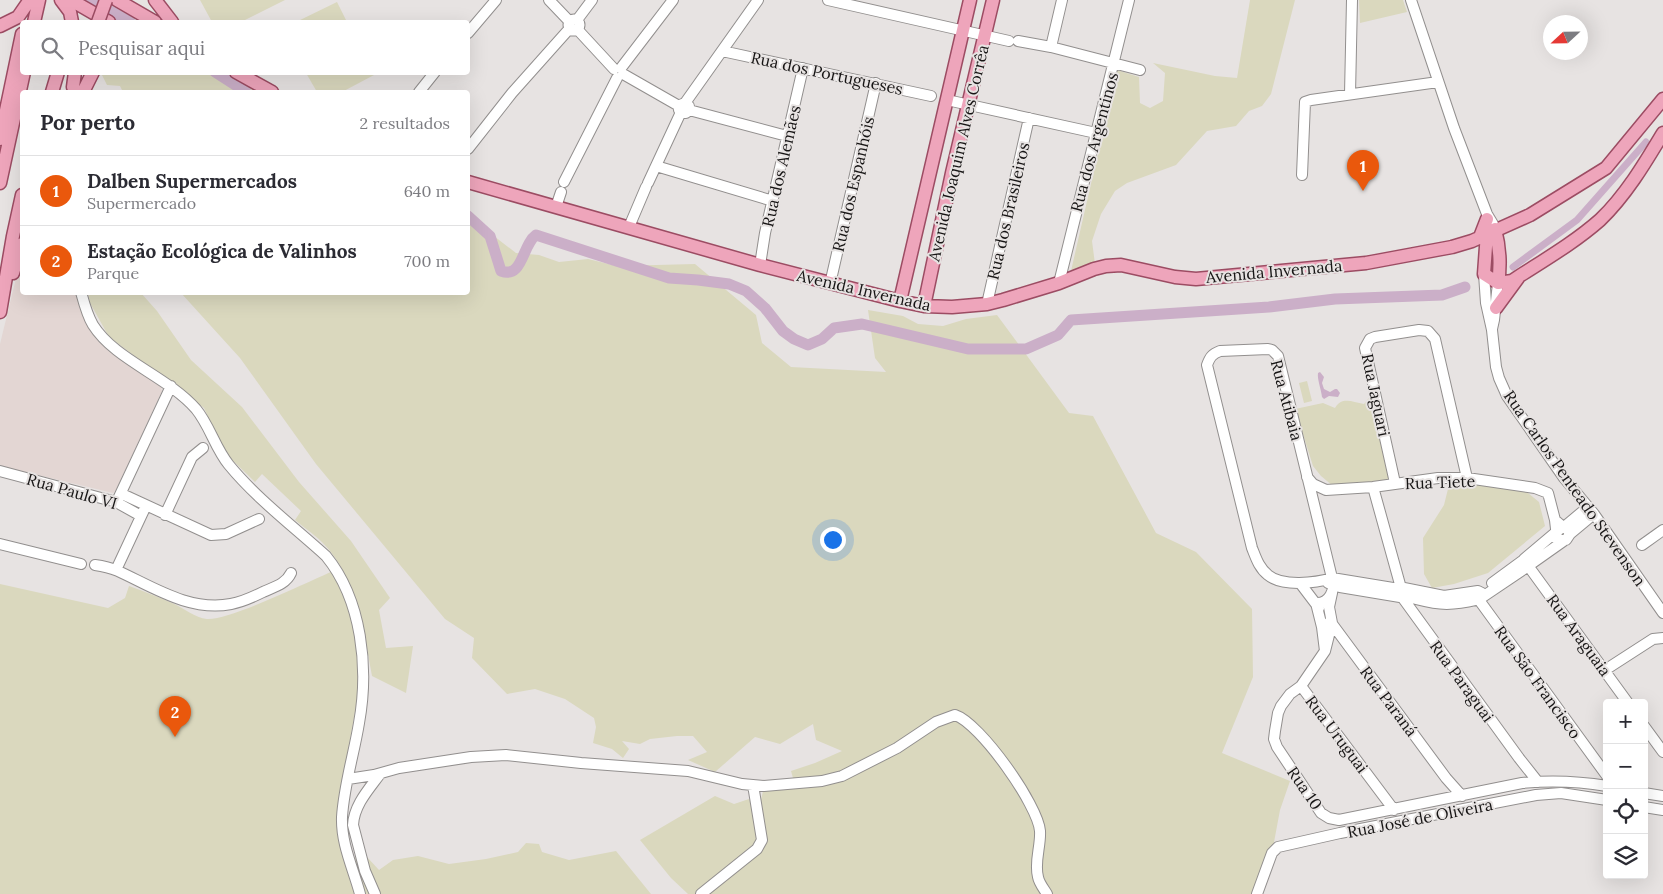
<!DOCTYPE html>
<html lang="pt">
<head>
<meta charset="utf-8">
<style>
	body { margin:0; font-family:Lora,serif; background:#f7f7f7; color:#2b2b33 }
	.controls { position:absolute; right:15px; bottom:15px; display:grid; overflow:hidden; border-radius:5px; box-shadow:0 5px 20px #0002 }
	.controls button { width:45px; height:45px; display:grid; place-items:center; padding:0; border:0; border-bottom:1px solid #e1e1e2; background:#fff; color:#2b2b33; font:25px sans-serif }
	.compass { position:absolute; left:1543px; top:15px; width:45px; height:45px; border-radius:50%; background:#fff; box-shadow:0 5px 20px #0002; rotate:248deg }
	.you { position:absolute; left:832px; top:539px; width:18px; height:18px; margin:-12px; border:4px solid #fff; border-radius:50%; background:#1a73e8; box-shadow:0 0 0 8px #1a73e833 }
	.badge { display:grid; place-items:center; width:32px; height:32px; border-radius:50%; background:#ea580c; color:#fff; font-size:16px; font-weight:700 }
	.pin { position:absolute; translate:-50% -41px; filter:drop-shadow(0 1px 2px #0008) }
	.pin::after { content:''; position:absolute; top:26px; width:18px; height:15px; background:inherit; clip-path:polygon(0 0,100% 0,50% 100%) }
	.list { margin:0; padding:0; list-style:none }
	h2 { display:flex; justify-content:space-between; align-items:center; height:65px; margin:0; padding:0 20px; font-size:21px }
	h2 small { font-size:16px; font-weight:400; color:#7c7c81 }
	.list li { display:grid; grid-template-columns:32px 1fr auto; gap:15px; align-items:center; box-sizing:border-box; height:70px; padding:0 20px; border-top:1px solid #e1e1e2 }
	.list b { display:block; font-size:19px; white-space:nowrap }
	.list p { margin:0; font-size:16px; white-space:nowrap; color:#7c7c81 }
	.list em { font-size:16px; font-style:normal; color:#7c7c81 }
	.icon { flex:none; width:28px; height:28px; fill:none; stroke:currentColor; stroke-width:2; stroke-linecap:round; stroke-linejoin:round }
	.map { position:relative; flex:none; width:1663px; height:894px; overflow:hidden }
	.search { position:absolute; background:#fff; box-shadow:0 5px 20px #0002; left:20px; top:20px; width:450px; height:55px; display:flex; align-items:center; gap:12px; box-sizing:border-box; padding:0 18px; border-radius:5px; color:#7c7c81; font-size:19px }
	.panel { position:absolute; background:#fff; box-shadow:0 5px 20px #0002; left:20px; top:90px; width:450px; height:205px; border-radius:5px }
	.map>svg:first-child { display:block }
</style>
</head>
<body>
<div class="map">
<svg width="1663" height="894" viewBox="0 0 1663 894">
	<rect width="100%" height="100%" fill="#e7e3e2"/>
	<!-- built -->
	<path fill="#e3d6d3" d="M18,270L22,271V292L77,293L102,344L118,358L160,383L162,391L116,490L113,493L0,466V344Z"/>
	<!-- green -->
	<path fill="#dad8be" d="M200,0H285L241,22H212Z
		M1250,0H1295L1271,94L1262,106L1249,111L1236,126L1207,131L1176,165L1127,183L1115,191L1101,214L1092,241L1095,264L1071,271L1117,70L1139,77L1140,103L1150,108L1163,101L1165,73L1153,63L1215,76L1237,78Z
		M1359,0H1403L1407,12L1360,23Z
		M337,2L347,22H296Z
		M101,73H228L259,92H123L120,86L107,85Z
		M373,73L374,75L342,92H317L306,73Z
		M468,216L516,253L539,255L559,262L588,259L617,266L695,264L756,315L762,343L791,367L886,372L875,358L868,310L903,316L918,324L943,326L966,319L997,315L1069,413L1093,416L1156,533L1196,552L1252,609L1253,677L1222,753L1290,781L1280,810L1272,853L1257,894H688L671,878L640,840L715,796L734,804L749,799L754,810L759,809L763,791L793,778L791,771L815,763L842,751L816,740L813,724L780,744L755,737L715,772L688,760L707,752L693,736H677L650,739L640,744L622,741L629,749L623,758L612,749L593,743L596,727L594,718L565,699L535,689L507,694L472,658L474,638L445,619L316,464L240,358L181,293L468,292Z
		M88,293H141L157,311L191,360L242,407L299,482L351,541L390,598L379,610L386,648L413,646L406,693L372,676C365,635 357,584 330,551C321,539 307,530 295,520L301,511L262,474L255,482L224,452L204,408L109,337L90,303Z
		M1307,381L1312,401L1304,403L1299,383Z
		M1372,394L1392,480L1333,486L1321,476L1313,466L1295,409L1323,403L1335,408C1342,396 1352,402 1364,404Z
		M1470,483L1522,488L1539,502L1545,526L1488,573L1454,584L1432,588L1424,574L1423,538L1444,505L1449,485Z
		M333,571L344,596L352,623L359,658L358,695L343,779L338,835L356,894H0V584L108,608L125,598L129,586C144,591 158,597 172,603C184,608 195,618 207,619C228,621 310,581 333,571Z
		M354,843L379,870L393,860L418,856L449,864L486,859L518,852L526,843L539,844L542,852L569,860L616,851L651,894H364L356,864Z"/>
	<!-- water -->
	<path fill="#cbafc8" d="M1320,372L1324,377L1322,383L1324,389L1330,392L1335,389H1337L1340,393L1338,397L1329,396L1324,399L1322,397C1321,389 1317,379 1318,373Z"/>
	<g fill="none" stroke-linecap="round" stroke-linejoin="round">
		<!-- canal -->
		<path stroke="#cbafc8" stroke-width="7" d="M1513,267L1577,220L1646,142"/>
		<!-- river -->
		<path stroke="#cbafc8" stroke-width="11" d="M90,0L130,22
			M215,72L246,92
			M468,216L490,236L501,271C523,279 522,245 536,235L669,278L698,280L729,284L746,291L765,308L783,331L794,339L808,345L822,339L834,328L862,324L968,349H1026L1058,335L1071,320L1269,307L1335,299L1442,295L1465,287"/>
		<!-- minor casing -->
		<g stroke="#928f8e" stroke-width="12">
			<path id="minor" d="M549,0L570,22
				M828,0L1009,41
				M1411,0L1454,128L1487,214L1493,224
				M568.5 25a5.5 5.5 0 1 1 11 0a5.5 5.5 0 1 1-11 0Z
				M577,20L592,0
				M577,29L614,69
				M468,33L496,0
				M1018,41L1051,47L1140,70
				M1051,47L1062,0
				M722,51L931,96
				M621,68L673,0
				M623,74L679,106
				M419,92L435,72
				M1350,94L1352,0
				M947,100L1096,133
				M685,103L689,106V110L686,113H682L679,110L680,105L685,103L758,0
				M689,110L787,136
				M468,149L512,93L570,28
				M656,166L773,201
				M1302,175L1305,102L1311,100L1438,82
				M564,182L617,78
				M648,183L681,112
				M556,207L561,192
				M629,227L646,187
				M760,265L765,233L803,68
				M1484,274L1486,303L1492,330L1496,367L1499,378L1507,396L1564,478L1594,514L1663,613
				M1059,283L1129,0
				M830,284L876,83
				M81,292C84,303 87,315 93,325C115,360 167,376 196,409C210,426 215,448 229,465C256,498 294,527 326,556C362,600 369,668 359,723C354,754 344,785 342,817C341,844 353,868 360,894
				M987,304L1029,118
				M1492,329L1494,320L1498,283
				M0,471L116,502L141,516
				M1307,477L1313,484L1326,490L1373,487L1438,478H1467L1535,488L1548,493L1555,520
				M1395,483L1365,348L1370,339L1375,337L1419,330L1428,331L1435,339L1467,478
				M1373,487L1401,588
				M122,494L211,535L226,534L259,519
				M118,499L171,386
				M165,515L192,457L203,448
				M1564,527L1588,507
				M1557,531L1563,527L1567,529L1570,534L1566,540H1561L1557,538L1555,520L1563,527
				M1570,534L1594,514
				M0,544L81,564
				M1642,545L1663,530
				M1524,559L1556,532
				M1531,564L1565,540
				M95,565C103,566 111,568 118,571C153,587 190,612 231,604C242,602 253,597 263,592C274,587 286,584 291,573
				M1529,567L1628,703
				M116,570L144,510
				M1300,583L1319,608
				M1328,583L1340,587L1400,597
				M1492,583L1522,561
				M1404,588L1444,596L1478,591L1482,593L1481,599L1475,600L1473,597V592
				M1332,593L1329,607L1332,623L1325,651L1301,686L1290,694L1281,706L1278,713L1275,731L1274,739L1277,747L1321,813L1329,818L1339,820L1522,783C1552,780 1577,781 1607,786
				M1405,596C1433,604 1447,607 1476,600
				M1402,597L1519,758L1538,782
				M1481,598L1527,567
				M1479,600L1607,776
				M1330,621L1446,778L1462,796
				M1325,651L1322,627L1316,603C1329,604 1336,590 1332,578L1278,356L1272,350L1268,349L1220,351C1212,354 1210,357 1207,365L1252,548C1256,558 1259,568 1268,575C1282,587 1316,583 1332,578L1399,589
				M1605,670L1653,639L1663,638
				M1301,686L1394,810
				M1644,726L1663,752
				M348,779L374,775L399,768L471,757L506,755L581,763L688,771L742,784L764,786L822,781L842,776L897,748L936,722L955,715C980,723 1038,805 1040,831C1041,846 1034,862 1038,877C1039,883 1044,889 1047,894
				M1644,793L1663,796
				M1644,807L1663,810
				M375,894L365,871L353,825C354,805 369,789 380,774
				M701,894L757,849L762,840L753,785
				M1257,894L1272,853L1278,847L1340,833L1536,795L1561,793L1607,800"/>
		</g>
		<!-- major casing -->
		<g stroke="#9c4c63" stroke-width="15">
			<path id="major" d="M61,0L70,12L72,22
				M71,0L109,22
				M117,0L155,22
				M155,0L172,22
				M34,22L39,0
				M0,26L18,17L29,1
				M75,72L73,87L76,92
				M236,72L272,92
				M52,92L58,72
				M83,92L93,72
				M0,139L22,34
				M468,182L760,265L900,301L924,306L952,307L987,304L1003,300L1059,283L1094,269L1106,266L1121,265L1175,277L1196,279L1366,263L1452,247L1472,241L1530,215L1606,168L1663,99
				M0,183L24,72
				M1495,229C1500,248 1501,264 1498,283
				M1487,233L1484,274L1498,283
				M1480,237L1487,219
				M13,273L22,244
				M1498,283L1512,281L1518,277C1546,259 1575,242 1600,220C1626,195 1645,163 1663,133
				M900,301L970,0
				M924,306L952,173L993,0
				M1496,308L1518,278
				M0,312L13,236L22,195"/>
		</g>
		<!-- minor -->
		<use href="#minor" stroke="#fff" stroke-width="10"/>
		<!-- major -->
		<use href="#major" stroke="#eea5bb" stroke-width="12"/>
		<!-- major-bridge casing -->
		<g stroke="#9c4c63" stroke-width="15" stroke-linecap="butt">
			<path id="major-bridge" d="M98,22L106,0"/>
		</g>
		<!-- major-bridge -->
		<use href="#major-bridge" stroke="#eea5bb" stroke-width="12"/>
	</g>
	<g text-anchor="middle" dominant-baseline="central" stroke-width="4" stroke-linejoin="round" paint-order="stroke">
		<!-- street labels -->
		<g font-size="16" fill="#171515" stroke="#e7e3e2">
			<text transform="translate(827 73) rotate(12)">Rua dos Portugueses</text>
			<text transform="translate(1094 142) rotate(-75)">Rua dos Argentinos</text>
			<text transform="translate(958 153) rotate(-77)">Avenida Joaquim Alves Corrêa</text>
			<text transform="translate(781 166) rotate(-77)">Rua dos Alemães</text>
			<text transform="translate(853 184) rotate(-77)">Rua dos Espanhóis</text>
			<text transform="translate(1008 211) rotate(-77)">Rua dos Brasileiros</text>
			<text transform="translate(1274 271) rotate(-5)">Avenida Invernada</text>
			<text transform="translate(864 290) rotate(13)">Avenida Invernada</text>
			<text transform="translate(1376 395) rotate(78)">Rua Jaguari</text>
			<text transform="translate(1287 400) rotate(75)">Rua Atibaia</text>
			<text transform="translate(1440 482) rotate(-2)">Rua Tiete</text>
			<text transform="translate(1575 488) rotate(55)">Rua Carlos Penteado Stevenson</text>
			<text transform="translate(72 491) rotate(16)">Rua Paulo VI</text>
			<text transform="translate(1579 635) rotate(54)">Rua Araguaia</text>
			<text transform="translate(1462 681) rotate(54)">Rua Paraguai</text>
			<text transform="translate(1538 682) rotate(54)">Rua São Francisco</text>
			<text transform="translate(1389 701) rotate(53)">Rua Paraná</text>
			<text transform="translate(1337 734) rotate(53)">Rua Uruguai</text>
			<text transform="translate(1305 788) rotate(55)">Rua 10</text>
			<text transform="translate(1420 818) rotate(-11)">Rua José de Oliveira</text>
		</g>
	</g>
</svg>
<div class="controls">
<button>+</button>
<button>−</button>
<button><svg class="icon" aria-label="locate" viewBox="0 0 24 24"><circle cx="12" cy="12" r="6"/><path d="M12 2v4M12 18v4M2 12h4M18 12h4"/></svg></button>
<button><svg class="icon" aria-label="layers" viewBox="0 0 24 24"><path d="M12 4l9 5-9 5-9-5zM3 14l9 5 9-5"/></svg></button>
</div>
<svg class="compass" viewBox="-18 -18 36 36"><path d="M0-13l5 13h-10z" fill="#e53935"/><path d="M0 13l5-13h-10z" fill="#7c7c81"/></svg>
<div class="you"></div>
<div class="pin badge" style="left:1363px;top:191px">1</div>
<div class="pin badge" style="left:175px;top:737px">2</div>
<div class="search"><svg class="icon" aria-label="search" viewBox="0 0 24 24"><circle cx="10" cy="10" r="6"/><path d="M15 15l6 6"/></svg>Pesquisar aqui</div>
<section class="panel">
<h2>Por perto<small>2 resultados</small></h2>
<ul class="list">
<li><span class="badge">1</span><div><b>Dalben Supermercados</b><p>Supermercado</p></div><em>640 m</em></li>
<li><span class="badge">2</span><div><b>Estação Ecológica de Valinhos</b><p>Parque</p></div><em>700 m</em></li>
</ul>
</section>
</div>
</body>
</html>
